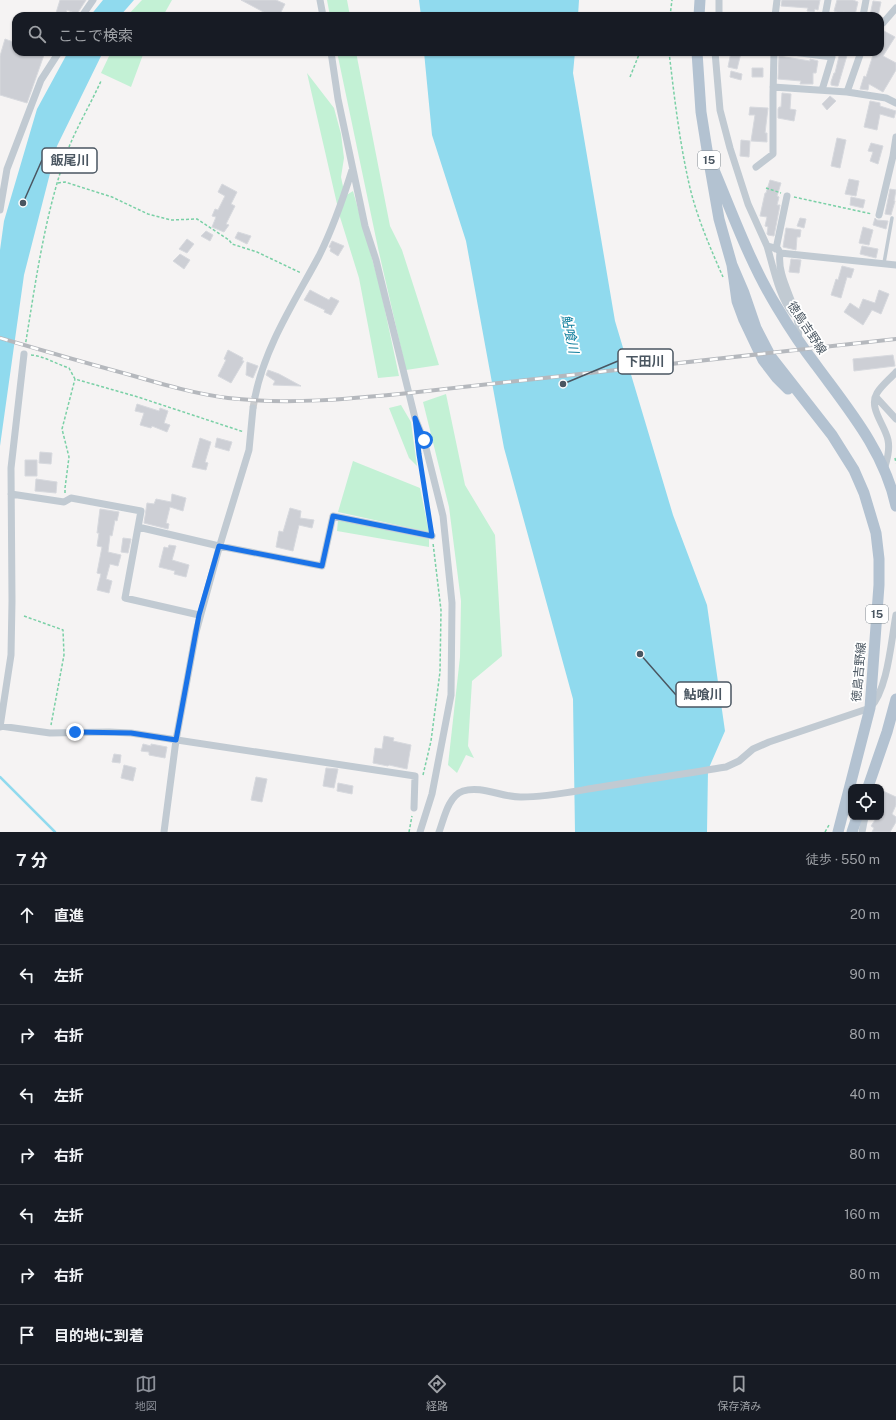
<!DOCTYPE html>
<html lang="ja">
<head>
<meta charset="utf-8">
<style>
	body { margin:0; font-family:"Public Sans","Noto Sans JP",sans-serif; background:#20242c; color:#f1f3f6 }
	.controls { position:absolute; right:12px; bottom:12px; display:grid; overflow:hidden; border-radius:8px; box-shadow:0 1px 3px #0004 }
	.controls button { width:36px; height:36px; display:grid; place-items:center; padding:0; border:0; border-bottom:1px solid #363941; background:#171b24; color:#f1f3f6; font:20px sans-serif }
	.stop { position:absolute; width:12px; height:12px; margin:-9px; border:3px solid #1a73e8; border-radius:50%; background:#fff }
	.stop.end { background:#1a73e8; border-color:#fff; box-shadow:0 1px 4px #0008 }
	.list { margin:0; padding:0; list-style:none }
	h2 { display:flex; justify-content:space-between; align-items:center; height:52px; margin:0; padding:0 16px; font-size:17px }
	h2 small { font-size:13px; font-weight:400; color:#9ea1a6 }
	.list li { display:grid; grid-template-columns:26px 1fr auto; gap:12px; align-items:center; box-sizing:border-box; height:60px; padding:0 16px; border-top:1px solid #363941 }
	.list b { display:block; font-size:15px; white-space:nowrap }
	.list em { font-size:13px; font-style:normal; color:#9ea1a6 }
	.icon { flex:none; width:22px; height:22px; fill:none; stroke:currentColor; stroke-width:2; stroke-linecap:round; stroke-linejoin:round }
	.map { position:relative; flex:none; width:896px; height:832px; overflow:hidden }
	.search { position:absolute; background:#171b24; box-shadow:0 1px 3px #0004; left:12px; right:12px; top:12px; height:44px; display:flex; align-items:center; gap:10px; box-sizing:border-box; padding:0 14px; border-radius:12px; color:#9ea1a6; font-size:15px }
	.sheet { height:532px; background:#171b24 }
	nav { display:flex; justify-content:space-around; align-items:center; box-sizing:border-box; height:56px; border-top:1px solid #363941; background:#171b24; font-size:11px; color:#9ea1a6 }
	nav a { display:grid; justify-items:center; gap:2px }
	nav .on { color:#8c9099 }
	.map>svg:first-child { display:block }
</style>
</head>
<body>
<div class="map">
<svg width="896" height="832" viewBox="0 0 896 832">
	<rect width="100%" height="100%" fill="#f5f3f3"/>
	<!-- green -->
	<path fill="#c3f1d5" d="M142,0H172L163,16H127Z
		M327,0H347L350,16H330Z
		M111,52H144L131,87L101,73Z
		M337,52H356L390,226L402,250L439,365L406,370L378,248Z
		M307,73L334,108L341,134L344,158L341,177L345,196L353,191L380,287L399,376L378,378L359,278L340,217Z
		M446,394L465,485L495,535L502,656L472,681L468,746L474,758L466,755L457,773L448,765L460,657L461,601L449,507L423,402Z
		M401,405L411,422L417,466L409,458L389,408Z
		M353,461L420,488L429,532L338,512Z
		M338,520L429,539V547L337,531Z"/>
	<!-- water -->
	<path fill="#90daee" d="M103,0H134L120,16H90Z
		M419,0H579L578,16H421Z
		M68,52H103L57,146L24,275L0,446V250L4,221L37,109Z
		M424,52H575L573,73L615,321L673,515L707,605L725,731L708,770L707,832H575L573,699L504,448L466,241L432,135Z"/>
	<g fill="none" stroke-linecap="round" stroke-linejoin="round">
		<!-- stream -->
		<path stroke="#90daee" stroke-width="2.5" d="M0,777L55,832"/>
	</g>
	<!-- building -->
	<path fill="#cdcfd5" stroke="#d7d9de" d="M60,0H86L77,14L67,10L65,16L56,13Z
		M241,0H276L285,4L279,16H271Z
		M782,0H820L818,10L815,9L814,12L807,11L808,8L781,6Z
		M837,0H853L858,2L855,15L843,12L842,14L834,11Z
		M873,1L881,2L878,16L870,15Z
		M884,31L895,37L883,56L896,63V70L883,92L869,84L868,90L860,89L864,76L866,77L874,52H880V38Z
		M5,39L16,43V52H45L27,103L0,95V56Z
		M731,52L741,53L737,69L728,67Z
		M840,52H848L838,86H836L831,85V82L834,73H835Z
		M779,56L810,61V59L818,61L816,73H813V84H800L801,81L778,79Z
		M752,68H763V77H752Z
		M731,71L742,74L741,80L730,77Z
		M782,93L791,94L790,109L796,110L794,121L778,118V109L779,107H781Z
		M830,96L836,101L827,110L822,104Z
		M870,101L880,103V106L896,111L894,118L880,114L877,130L864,127Z
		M750,107L768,108L765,133H767V142L751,141L755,115H749Z
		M837,138L846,140L840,168L831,166Z
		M741,140L750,141L749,157L740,156Z
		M871,143L883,146L878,164L870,161L873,152L868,151Z
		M849,179L859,181L856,196L845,194Z
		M770,180L781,183L777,196L779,197L777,205H780L774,236L768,235L767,234L768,227L765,226L767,217L760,216L765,193H766Z
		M222,184L237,192L231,204L235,206L226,224L229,225L224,232L212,227L216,217L212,216L215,209L218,210L225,196L218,192Z
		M890,189L896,190L894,201H895L891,215L885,214Z
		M851,197L865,200L863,208L850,205Z
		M800,218L806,219L804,228L797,226Z
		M875,218L877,220L888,221L886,229L873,225Z
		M863,227L873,230L869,245L859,243Z
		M786,228L801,230L800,237H797L796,250L783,247Z
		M206,231L213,235L210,241L201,236Z
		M238,232L251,236L247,244L235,238Z
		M187,239L194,244L187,253L179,249Z
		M332,241L344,246L338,256L330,251L331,248L329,247Z
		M862,246L878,249L876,258L860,254Z
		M180,254L190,260L184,269L173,261Z
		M791,259L801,260L799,273L789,272Z
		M842,266L854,269L851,278L847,277L841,298L831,295L836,279L838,280Z
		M310,290L329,300L331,297L339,301L331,315L324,312L325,310L304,300Z
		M879,290L889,294L881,314L872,310L863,325L844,312L850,303L859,309L863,299L875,303Z
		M228,350L243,358L242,361H244L231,383L218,376L226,360L224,359Z
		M893,355L895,366L854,371L853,359Z
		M247,362L258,366L253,378L246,375Z
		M268,370L279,374L301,386L273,385L275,381L266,375Z
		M137,404L159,411L160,408L168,411L164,423L170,425L167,432L152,426L151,428L140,425L144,413L135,411Z
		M200,438L211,442L205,462L208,463L206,470L192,467Z
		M217,438L232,442L229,451L215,447Z
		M40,452L52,453L51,464L39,463Z
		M25,460H37V476H25Z
		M36,479L57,482L56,493L35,491Z
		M172,494L186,498L183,511L170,507L166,523L169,524L168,529L144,523L147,503L154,504L156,499L171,502Z
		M290,508L301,511L300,518L314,520L312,528L299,525L293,551L276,547L279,531L283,532Z
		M100,509L119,512L117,521L115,520L112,536L110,535L108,552L121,555L118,566L110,564L106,579L112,581L109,593L97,590L101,574L97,573L102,547L97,546L99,533H97Z
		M123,538L131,539L128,553L121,552Z
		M169,545L176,546L172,560L189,565L186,577L174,574L175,571L159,567L164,547L168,548Z
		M384,736L394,738L393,741L411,745L407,769L389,765L388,766L373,763L375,748L382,749Z
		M143,744L151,746V744L167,747L165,758L149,755V752L141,751Z
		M114,754L121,755L120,763L112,762Z
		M124,765L136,768L133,781L121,778Z
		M326,768L338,769L334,788L323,786Z
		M256,777L267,779L262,802L251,800Z
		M338,783L353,786L352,794L337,791Z
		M883,791L896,797V805L892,814L896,817V822L890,832H872L874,828L871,826L877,817H881V795Z"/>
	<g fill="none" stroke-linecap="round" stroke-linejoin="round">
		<!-- minor-tunnel -->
		<path stroke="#caccce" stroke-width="7" stroke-dasharray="7 3.5" stroke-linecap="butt" d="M253,408L255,397"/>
		<!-- path -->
		<path stroke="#7ad0a6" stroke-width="1.5" stroke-dasharray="3 2" stroke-linecap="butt" d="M670,16L672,0
			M669,52C674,94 679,138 688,179C695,213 709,245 723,277
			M630,77L640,52
			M58,183L65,182L112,197L148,214L171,220L197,219L229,240L232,244L257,252L301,273
			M766,188L781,193
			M794,197L872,214
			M25,347C36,280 45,211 69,147C78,125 91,103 101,81
			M31,355C44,356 56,364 69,368L75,379L138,397L244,432
			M419,456L431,527
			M895,458L896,463
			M65,493V488L69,457L62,429L75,379
			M24,616L63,630L64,655L51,725
			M423,775L431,741L440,672L441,610L433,543
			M409,832L412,816
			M825,832L829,825"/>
		<!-- service -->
		<path stroke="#c1cad2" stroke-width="3.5" d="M884,263L892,218"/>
		<!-- minor -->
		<path stroke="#c1cad2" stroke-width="7" d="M320,0L323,16
			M82,16L93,0
			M719,16V0
			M775,16L777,0
			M825,16L828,0
			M863,16L866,0
			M880,23H883L896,8
			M331,52L338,99L365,226L376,260L415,418L424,440L443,516L452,603L451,695L432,794L420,832
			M715,52L720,110L730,148L748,204L767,246L778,249L780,253L896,265
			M793,52L832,57L822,90
			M773,87L847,92L861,52
			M847,92L886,98L896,103
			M756,167L773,154V94L774,52
			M0,210L7,169L41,80L59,52
			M879,215L893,156L896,137
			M767,246C773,266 779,298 793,314
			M776,249L787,196
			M780,253C776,282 803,309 798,339
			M255,397C265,346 295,301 319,256C333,228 343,199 352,170
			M876,397L896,419
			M884,470C887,460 890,450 888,440C885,425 868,408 877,393C882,385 890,379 896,372
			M11,494L64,502L71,498L141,511L125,598L199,615
			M138,527L219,546L322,566L333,516L432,536
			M0,726L50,733L109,732L131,733L415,776L414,808
			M0,727L11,655L12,601L11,468L24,354
			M164,832L176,740L196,632L219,548L249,450L253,408
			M439,832C444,819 448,796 463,791C482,785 503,798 522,797C548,797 575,791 601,787C642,780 684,774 726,767L739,761L753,749L769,742L870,708C888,689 891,641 896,615
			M862,832L865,817"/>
		<!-- primary -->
		<path stroke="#b3c2d1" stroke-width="11" d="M699,16L700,0
			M697,52L701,112L708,156L719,219L732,265L737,301L744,320L763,360L776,377L788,389
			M708,156C730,206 748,260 777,307C789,327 802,347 816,365C849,410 884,451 896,506
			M732,265L744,293L756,328L771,357L832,435L854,470L864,493L876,533L879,559V585L870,708L838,832
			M868,787L887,732L896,699
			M852,832L857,817"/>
		<!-- rail casing -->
		<g stroke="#b5b8bd" stroke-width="4">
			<path id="rail" d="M0,338C44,351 89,364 134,376C165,385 196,394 228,398C289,405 349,399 409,393L896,339"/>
		</g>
		<!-- rail -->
		<use href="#rail" stroke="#fff" stroke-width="2.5" stroke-dasharray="8" stroke-linecap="butt"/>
	</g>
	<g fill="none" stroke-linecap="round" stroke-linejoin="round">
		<!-- route -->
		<path stroke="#1a73e8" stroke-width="5" d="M75,732L131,733L176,740L199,615L219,546L322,566L333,516L432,536L419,454L415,418L424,440"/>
	</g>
	<g text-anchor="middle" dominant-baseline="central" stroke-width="3.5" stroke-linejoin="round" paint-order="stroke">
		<!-- shield labels -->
		<g fill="#fff" stroke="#808990" stroke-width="1">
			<rect x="698" y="151" width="22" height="18" rx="3"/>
			<rect x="866" y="605" width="22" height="18" rx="3"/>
		</g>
		<g font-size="11" font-weight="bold" fill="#4a5661">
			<text x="709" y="160">15</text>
			<text x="877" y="614">15</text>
		</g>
		<!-- street labels -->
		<g font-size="12" fill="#4a5661" stroke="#fff">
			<text transform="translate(807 328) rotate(57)">徳島吉野線</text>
			<text transform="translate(859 672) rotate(-85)">徳島吉野線</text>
		</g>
		<!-- water labels -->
		<g font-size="13" font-style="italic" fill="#0c7c9b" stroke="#fff">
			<text transform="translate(570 334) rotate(78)">鮎喰川</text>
		</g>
	</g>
	<!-- callouts -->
	<path fill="none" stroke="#4a5661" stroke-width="1.5" d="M23 203L42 160M563 384L618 361M640 654L676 695"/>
	<g fill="#4a5661" stroke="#fff" stroke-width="1.5">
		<circle cx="23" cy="203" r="4"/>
		<circle cx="563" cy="384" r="4"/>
		<circle cx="640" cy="654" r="4"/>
	</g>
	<g fill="#fff" stroke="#4a5661" stroke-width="1.5">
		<rect x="42" y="148" width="55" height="25" rx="4"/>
		<rect x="618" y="349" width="55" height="25" rx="4"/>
		<rect x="676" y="682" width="55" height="25" rx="4"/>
	</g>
	<g font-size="13" text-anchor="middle" font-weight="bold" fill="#4a5661">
		<text x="70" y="165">飯尾川</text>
		<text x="645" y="366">下田川</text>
		<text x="703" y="699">鮎喰川</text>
	</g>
</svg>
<div class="controls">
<button><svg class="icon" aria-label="locate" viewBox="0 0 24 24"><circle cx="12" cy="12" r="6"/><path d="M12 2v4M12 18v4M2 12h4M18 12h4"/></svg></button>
</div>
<div class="stop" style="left:424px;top:440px"></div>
<div class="stop end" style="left:75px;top:732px"></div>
<div class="search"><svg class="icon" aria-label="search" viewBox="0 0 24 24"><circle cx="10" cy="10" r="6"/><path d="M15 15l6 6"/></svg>ここで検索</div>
</div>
<section class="sheet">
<h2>7 分<small>徒歩 · 550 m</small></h2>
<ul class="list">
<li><svg class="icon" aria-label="ahead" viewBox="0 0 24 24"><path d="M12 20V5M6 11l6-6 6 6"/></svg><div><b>直進</b></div><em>20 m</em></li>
<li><svg class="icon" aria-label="left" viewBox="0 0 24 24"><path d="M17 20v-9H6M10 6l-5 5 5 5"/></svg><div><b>左折</b></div><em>90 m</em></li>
<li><svg class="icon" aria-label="right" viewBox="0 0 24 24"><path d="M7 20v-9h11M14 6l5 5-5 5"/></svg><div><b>右折</b></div><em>80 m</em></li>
<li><svg class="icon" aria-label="left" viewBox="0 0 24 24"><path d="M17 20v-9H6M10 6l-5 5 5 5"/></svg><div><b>左折</b></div><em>40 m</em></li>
<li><svg class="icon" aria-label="right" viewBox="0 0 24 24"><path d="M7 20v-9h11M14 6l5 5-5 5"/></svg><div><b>右折</b></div><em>80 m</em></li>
<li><svg class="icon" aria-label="left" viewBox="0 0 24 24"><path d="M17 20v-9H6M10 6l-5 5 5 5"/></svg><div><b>左折</b></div><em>160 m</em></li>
<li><svg class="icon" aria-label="right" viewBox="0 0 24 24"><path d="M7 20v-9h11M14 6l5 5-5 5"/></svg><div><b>右折</b></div><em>80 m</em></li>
<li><svg class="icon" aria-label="arrive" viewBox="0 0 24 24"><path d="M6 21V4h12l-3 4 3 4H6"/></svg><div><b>目的地に到着</b></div></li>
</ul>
</section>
<nav>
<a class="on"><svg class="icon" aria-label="map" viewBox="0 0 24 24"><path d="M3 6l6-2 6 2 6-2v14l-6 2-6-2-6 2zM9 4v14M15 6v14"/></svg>地図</a>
<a><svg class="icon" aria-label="directions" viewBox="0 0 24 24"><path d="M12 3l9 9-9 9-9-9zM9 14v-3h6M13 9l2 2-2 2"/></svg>経路</a>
<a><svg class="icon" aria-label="saved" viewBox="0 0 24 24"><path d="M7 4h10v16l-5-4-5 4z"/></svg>保存済み</a>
</nav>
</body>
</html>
